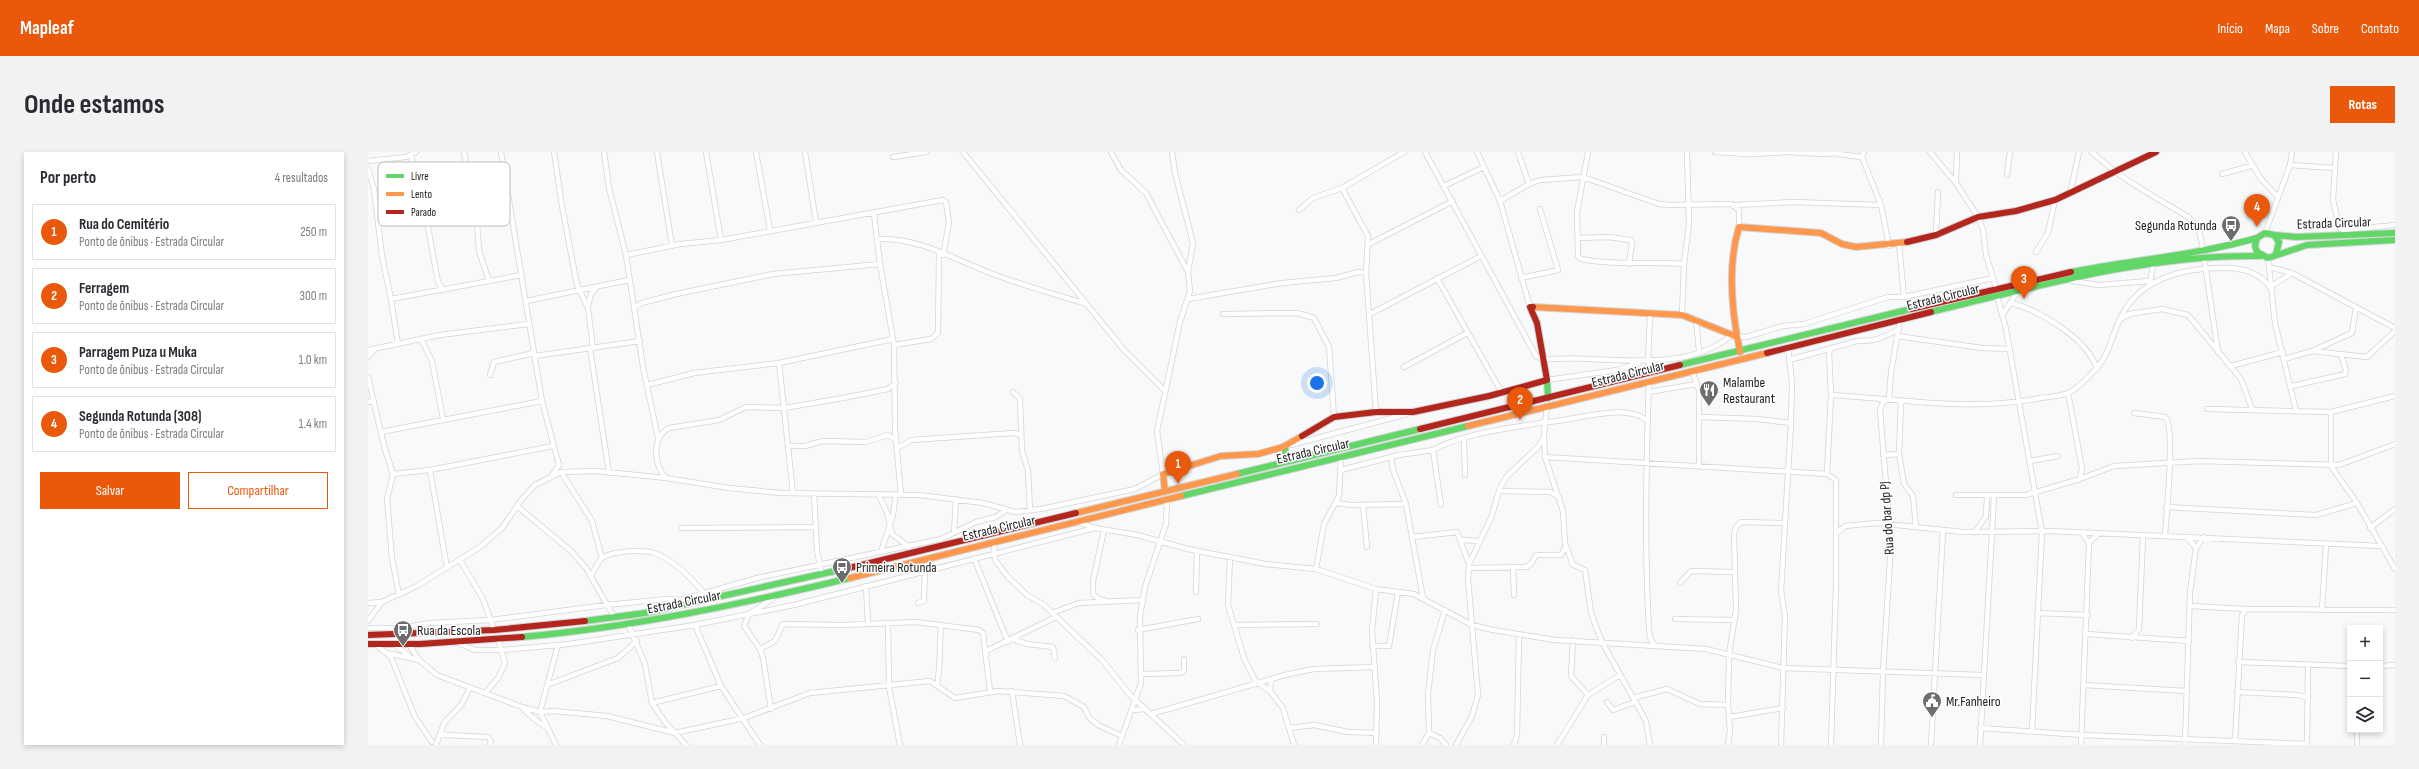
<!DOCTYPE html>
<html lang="pt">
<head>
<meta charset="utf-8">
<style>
	body { margin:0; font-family:"Sofia Sans Condensed",sans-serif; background:#f2f2f3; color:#2b2b33 }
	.controls { position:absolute; right:12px; bottom:12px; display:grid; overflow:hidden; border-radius:0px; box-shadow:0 2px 6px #0003 }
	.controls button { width:36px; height:36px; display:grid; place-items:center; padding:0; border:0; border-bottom:1px solid #e1e1e2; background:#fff; color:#2b2b33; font:20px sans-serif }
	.you { position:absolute; left:949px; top:231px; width:14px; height:14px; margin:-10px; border:3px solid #fff; border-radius:50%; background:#1a73e8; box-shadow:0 0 0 6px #1a73e833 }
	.badge { display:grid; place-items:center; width:26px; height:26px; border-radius:50%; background:#ea580c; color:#fff; font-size:13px; font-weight:700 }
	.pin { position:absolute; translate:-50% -33px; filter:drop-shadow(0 1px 2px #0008) }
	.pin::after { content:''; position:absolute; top:21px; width:14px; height:12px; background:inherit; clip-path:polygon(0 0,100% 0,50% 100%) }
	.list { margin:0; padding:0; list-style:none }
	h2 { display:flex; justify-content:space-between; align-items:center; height:52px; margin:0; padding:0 16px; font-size:17px }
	h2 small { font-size:13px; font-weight:400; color:#7c7c81 }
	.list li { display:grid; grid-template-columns:26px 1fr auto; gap:12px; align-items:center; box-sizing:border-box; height:56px; margin:0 8px 8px; padding:0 8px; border:1px solid #e1e1e2; border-radius:0px }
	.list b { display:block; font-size:15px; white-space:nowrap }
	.list p { margin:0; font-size:13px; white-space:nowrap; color:#7c7c81 }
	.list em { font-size:13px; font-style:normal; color:#7c7c81 }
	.actions { display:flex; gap:8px; padding:12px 16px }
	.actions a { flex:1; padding:9px 0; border:1px solid #ea580c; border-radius:0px; text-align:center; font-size:14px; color:#ea580c }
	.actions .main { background:#ea580c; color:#fff }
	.icon { flex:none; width:22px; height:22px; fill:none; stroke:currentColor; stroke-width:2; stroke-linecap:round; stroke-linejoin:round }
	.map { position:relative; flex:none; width:2027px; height:593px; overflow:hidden; border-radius:0px }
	header { display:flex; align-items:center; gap:24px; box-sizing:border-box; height:56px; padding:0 20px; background:#ea580c; color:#fff }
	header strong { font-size:19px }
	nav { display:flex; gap:22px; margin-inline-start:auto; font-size:14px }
	.intro { display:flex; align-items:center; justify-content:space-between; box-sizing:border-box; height:96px; padding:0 24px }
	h1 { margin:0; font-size:28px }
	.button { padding:10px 18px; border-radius:0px; background:#ea580c; color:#fff; font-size:14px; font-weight:700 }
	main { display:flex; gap:24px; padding:0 24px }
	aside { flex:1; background:#fff; border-radius:0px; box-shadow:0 2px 6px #0003 }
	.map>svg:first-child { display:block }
</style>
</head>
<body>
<header>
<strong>Mapleaf</strong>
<nav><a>Início</a><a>Mapa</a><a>Sobre</a><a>Contato</a></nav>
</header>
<div class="intro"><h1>Onde estamos</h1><a class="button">Rotas</a></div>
<main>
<aside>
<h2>Por perto<small>4 resultados</small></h2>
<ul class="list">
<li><span class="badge">1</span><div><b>Rua do Cemitério</b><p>Ponto de ônibus · Estrada Circular</p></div><em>250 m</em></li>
<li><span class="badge">2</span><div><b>Ferragem</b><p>Ponto de ônibus · Estrada Circular</p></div><em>300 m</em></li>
<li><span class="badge">3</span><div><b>Parragem Puza u Muka</b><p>Ponto de ônibus · Estrada Circular</p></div><em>1.0 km</em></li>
<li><span class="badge">4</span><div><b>Segunda Rotunda (308)</b><p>Ponto de ônibus · Estrada Circular</p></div><em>1.4 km</em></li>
</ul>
<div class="actions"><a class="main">Salvar</a><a>Compartilhar</a></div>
</aside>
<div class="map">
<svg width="2027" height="593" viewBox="0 0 2027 593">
	<rect width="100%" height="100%" fill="#f8f9fb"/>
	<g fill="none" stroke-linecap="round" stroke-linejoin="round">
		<!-- street casing -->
		<g stroke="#d4d5d6" stroke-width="6">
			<path id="street" d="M96,0L109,71L111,99L121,129
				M133,0L174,249L191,313L185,322
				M186,0L194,54L209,133L220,156L225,196
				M236,0L241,36L258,103L275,215L290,286
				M289,0L304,94
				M338,0L353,88
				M388,0L402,78
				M437,0L448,70
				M595,0L756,198L796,238
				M804,0L807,21L825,91L820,120
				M1057,0L1168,204L1174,207C1190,207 1206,206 1222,207C1268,209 1326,215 1364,183
				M1109,0L1132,49L1162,155
				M1150,0L1161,32
				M1220,0L1209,60L1210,104L1213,107C1247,114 1281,109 1316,112
				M1347,0L1366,1
				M1366,0C1371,5 1409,0 1420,0C1429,0 1468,4 1471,0
				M1496,0L1494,5L1513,53L1521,94
				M1562,0L1588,31L1610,65L1615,78L1618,103L1628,136
				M1724,0C1755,29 1784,43 1820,65C1831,75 1833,83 1835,98
				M1877,0L1893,27L1910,45
				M1968,0L1965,48L1971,75L1975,78L2027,73
				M1470,2L1494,5
				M43,4L56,53C81,69 115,62 142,57
				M525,5L558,0
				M0,9L38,5L48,0
				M1922,13L1966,16
				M0,17L6,37L14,104L23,147
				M1854,22L1883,14
				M1639,23L1642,0
				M1588,31L1589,0
				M1076,34L1116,15
				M974,36L1000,84L998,121L1008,260
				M1702,42L1711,0
				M1132,49L1161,32L1172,28L1215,25L1291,52L1302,53L1363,52L1371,58V75
				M56,53L70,130L75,138
				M1367,53L1426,50L1513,53
				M931,58L945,46L974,36L1036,0
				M1897,81L1922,13L1924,0
				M1568,83L1570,40
				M1210,86L1240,85L1263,88L1264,90L1261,112
				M510,87C551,85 587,108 625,122C656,134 687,142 718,152
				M1001,92L1085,49
				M1531,92L1536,145
				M1668,100L1680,81L1687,48
				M258,103L312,92L353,88L575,48L578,50L581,71L575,103
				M1836,105L1850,200
				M1900,106L1907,171L1928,259
				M512,112L526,193L527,277L533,343
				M1901,115L1924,121L2027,176
				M1069,126L1134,241
				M1153,126L1190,118L1172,57
				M1704,129L1731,133L1782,129
				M1782,131L1785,113
				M1629,144L1638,177L1674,380L1664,579
				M820,147L914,131L968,126L990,120L998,121
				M158,149L261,128
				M1644,151C1672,159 1720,187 1729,217
				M220,154L223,142L229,135
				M266,156L274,151L308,142L405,122L512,112L506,62
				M855,162L929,161L946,166L961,195L966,265
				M1002,162L1113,104
				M1635,162L1650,139
				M1282,163L1280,210L1286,221
				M1314,163L1316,112L1321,72L1319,0
				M1328,167L1331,199
				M1753,167L1761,162L1794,157L1820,163L1873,227L1884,257
				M1367,184L1378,185L1415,174L1436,172L1520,145H1536L1625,126
				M1529,184L1614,196L1642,197
				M53,187L64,209L75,267
				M30,192L23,147L154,123
				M526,193L563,187L570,181L571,101
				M222,196L241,321
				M0,198L72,183L161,172
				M1944,199L1984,181L1988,155
				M167,204L272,189
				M0,205L7,197
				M1917,207L1944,199L1999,205L2027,179
				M1421,208L1489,189C1509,189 1512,187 1531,177
				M411,211L525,187
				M1863,214L1915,200
				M1036,215L1099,181
				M1324,219L1331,238V314
				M122,223L126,210L166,201
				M0,225L16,294L25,322L19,347L24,406L31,443
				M1179,228L1249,218L1271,211
				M1281,229C1278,311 1276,394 1281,476L1282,485L1286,493
				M279,233L326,221L411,211L425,341
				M1924,234L1977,222L1978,218L1973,203
				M645,240L652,247L654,299L660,318L662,358
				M1280,240L1329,232
				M1700,241L1714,316L1712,327
				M1463,243C1532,247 1603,260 1673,246C1682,245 1692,244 1700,241C1708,238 1715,230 1721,224C1743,203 1740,192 1752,167C1770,128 1811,117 1850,116C1870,115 1890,119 1902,135L1924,121
				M0,250L6,249
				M1533,250L1531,302L1536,332L1545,344L1548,375
				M1179,255L1177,270C1204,270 1255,249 1280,269
				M1839,257L1963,260L2027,244
				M1963,260V314L1989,351L2027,417
				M1766,261L1797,265C1808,274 1798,365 1797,384
				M1331,265L1390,267L1423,271
				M13,280L174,249
				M1176,285L1177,305L1459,322L1468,328V432L1463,593
				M1096,287L1097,323
				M923,293L1039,262
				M420,294H437L455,289L498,290L520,283L528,288
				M528,297L543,288L646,281L653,283
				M1065,298C1099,280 1140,277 1177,270L1176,285L1170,295L1139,324L1132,336L1123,366L1101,412L1100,427L1110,543L1104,564L1088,593
				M1515,303L1531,302
				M1177,305L1195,359L1197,391L1205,413L1217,418L1223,460L1228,475L1234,490L1278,569L1282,593
				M1023,306L1025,318L1038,352L1055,446
				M1661,309L1690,304
				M62,318L185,294
				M973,318L1031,303L1065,298L1073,353
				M193,320L224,369L234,406
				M25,322L62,318L79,416
				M1459,322L1463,243L1461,201L1464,196
				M298,326C286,313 283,286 301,276L351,268L378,255L416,256L475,246L520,237L528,231
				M1131,339L1182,340L1191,345
				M446,342L449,398L454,423
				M510,342L519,360L524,382L541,395
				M1588,343H1658L1712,327L1746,314L1832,309L1971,313L2027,292
				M969,351L982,353L1038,352
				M995,353L999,395
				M149,354L203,399L218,416L246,465
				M1798,355L1948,363L1989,351
				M710,370L727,376L769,383L820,397L897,412L948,417L1008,437L1046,442L1104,473L1125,478L1187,488L1338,497L1415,516L1615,523
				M313,376L447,375
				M2002,376L2027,357
				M736,378L725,429V442L731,447L738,449
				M1607,380L1618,364L1619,345
				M586,381L588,347
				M1469,381L1477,374L1509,371L1595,380L1682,379L2013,394
				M1045,385L1089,380L1101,412
				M1819,385L1828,396
				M1092,388L1111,389
				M626,390L627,408L640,425L659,443L676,453L735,509L761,542L816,593
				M1721,391L1730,382
				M513,400L525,363L528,342
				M862,405L860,453L876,506L888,530L902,539L915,556L926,593
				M606,406L640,490
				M92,408L115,447L126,478
				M1101,416L1158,415L1163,412L1168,403H1193L1198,394
				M1145,416L1146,443
				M948,417L956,372L971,344L973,304
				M223,425C226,418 229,411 234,406C244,399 275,397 286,401C304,407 323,426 335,440
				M1312,431L1323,419L1367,420
				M498,434L500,472
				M1008,437L1004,479L1009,549L1008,593
				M828,440L829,399
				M0,451L14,450L49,434L112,395L134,376L154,347L167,333L193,320L228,319L298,326L361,336L413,341L551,343L615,351L647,360L673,357L767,337L795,322L789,279L812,170L822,139L820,120L778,41L753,18L743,0
				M550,451L556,449L557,418
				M1822,454L1878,457L2027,458
				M1954,458L1958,393
				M684,461L711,451L774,448
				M1669,461L1720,463
				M1307,467L1367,468
				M0,469L14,450
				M520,471L521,535L532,593
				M260,472L277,512L284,551L297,570L318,593
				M327,473L353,534L392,593
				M868,473L949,472
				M0,476H33L62,471L123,468L238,453L299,447L313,448L389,426L573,387L608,370L628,365L638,358
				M770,478L830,467
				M1719,482L1821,489
				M1764,486L1771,477L1775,385
				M644,487L659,492L685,495L687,506
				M1205,488L1203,524L1220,543
				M40,491L51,508L69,523L154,555L172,560L186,559L239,564L307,581L376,566L442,541L562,529L587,546L630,539L696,544L716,555L721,565L730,573L754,584
				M90,491L107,498H134L201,492L327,473L426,453L727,376
				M26,492L41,504
				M8,493L23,505L47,565L64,590
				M1004,494H1021L1030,440
				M392,497L407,489L415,472L474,473L548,470L611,478L615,481L622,539
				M618,499L688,465
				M19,501L51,508
				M1870,510L1982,514
				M2012,514L2027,513
				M774,522L812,521L816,519V507
				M179,533L250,506L269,489
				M569,533C573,513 571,494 573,475
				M1716,533L1819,539
				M644,539L652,593
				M902,539L903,527
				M118,540L130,526L137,511L130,487
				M1869,540L1930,543L1940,546
				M1265,546L1299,537L1332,552L1360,553
				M1239,550L1245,558L1267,550
				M284,551L353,534
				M155,557L170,570L180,576
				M403,557L395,506L392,497L376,474L381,462L404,447
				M764,558L777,557
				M783,562L917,523L946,517L1005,515
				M1361,565L1415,556
				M921,576L946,573L980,580L1009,581
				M1612,576L1714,583L1939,592
				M72,581L78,583L120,585L123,589L122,593
				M1061,581L1072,586L1078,593
				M1236,585V593
				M1867,589L1874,463L1878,457
				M68,593L76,571L93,553L102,536
				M188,593L172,560L190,493
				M751,593L773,531L772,464L777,435L798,372L799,347
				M1054,593L1061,581L1060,542L1065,498L1077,458
				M1146,593L1149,583L1151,483
				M1189,593L1220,543L1252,523
				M1360,593L1362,579L1360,553L1361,502L1368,458L1366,382L1368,375L1373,370L1417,371
				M1413,593L1417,464L1413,439L1423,271L1424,231L1420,195
				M1513,593L1515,520L1523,392L1512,258L1515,250L1521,247L1523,220L1532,168
				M1563,593L1575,379
				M1612,593L1626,345
				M1713,593L1721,391L1714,381
				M1817,593L1822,440L1828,396L1836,385
				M1939,593L1940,513
				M1989,593V578"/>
		</g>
		<!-- fast casing -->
		<g stroke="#d4d5d6" stroke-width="8">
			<path id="fast" d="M1906,83L1928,85L2027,81
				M1908,102L1911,90L1906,83L1897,81L1889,86L1887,94L1889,100L1900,106L1939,93L2027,88
				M1703,120C1765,108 1829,103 1889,86
				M1563,160C1671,134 1781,102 1892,104
				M1312,213L1543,157
				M1179,228L1180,246
				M917,294L918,309
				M869,322L1052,277
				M813,344L1100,274
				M217,469L277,461L481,416
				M154,485C265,475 374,452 482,426"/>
		</g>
		<!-- slow casing -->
		<g stroke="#d4d5d6" stroke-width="8">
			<path id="slow" d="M1165,155L1314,163L1367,184
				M1372,200C1364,161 1359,114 1371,75L1453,81L1474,92L1488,95L1539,90
				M1100,274L1399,201
				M797,339L795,322L853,304L890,302L915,295L934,284
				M708,361L869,322
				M482,426L813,344"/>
		</g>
		<!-- jam casing -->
		<g stroke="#d4d5d6" stroke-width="8">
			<path id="jam" d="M1539,90L1568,83L1610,65L1648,59L1687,48L1788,0
				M1543,157L1703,120
				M1399,201L1563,160
				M1052,277L1312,213
				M934,284L966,265L1008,260H1045L1121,244L1179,228L1169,171L1162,155H1165
				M481,416L708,361
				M0,483L126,478L217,469
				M0,492H52L154,485"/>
		</g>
		<!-- street -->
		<use href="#street" stroke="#fefefe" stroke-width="4.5"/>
		<!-- fast -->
		<use href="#fast" stroke="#63d668" stroke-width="6"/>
		<!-- slow -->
		<use href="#slow" stroke="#ff974d" stroke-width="6"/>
		<!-- jam -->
		<use href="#jam" stroke="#b3261e" stroke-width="6"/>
	</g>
	<!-- icons -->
	<defs>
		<g id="bus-pin" transform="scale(1)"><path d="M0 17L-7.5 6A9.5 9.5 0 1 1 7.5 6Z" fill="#6c6d6f" stroke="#fff"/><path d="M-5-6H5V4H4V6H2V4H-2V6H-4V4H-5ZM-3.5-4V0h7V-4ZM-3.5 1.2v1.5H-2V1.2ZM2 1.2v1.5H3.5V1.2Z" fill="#fff"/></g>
		<g id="restaurant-pin" transform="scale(1)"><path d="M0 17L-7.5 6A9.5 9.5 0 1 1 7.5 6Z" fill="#6c6d6f" stroke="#fff"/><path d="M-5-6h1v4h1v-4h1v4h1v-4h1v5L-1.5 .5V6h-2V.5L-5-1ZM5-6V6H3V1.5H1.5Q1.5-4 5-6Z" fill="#fff"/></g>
		<g id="civic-pin" transform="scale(1)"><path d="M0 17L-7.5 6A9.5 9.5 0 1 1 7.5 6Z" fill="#6c6d6f" stroke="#fff"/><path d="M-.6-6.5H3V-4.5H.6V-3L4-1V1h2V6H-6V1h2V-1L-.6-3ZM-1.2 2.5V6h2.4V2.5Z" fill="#fff"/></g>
	</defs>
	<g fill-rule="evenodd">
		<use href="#bus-pin" x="1863" y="73"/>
		<use href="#restaurant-pin" x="1341" y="238"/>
		<use href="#bus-pin" x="474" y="415"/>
		<use href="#bus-pin" x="35" y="478"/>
		<use href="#civic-pin" x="1564" y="549"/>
	</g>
	<g text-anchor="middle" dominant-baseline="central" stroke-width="3" stroke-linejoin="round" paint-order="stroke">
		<!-- street labels -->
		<g font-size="14" fill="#212223" stroke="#fff">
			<text transform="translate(1966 71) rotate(-2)">Estrada Circular</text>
			<text transform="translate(1575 145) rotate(-14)">Estrada Circular</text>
			<text transform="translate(1260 222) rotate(-14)">Estrada Circular</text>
			<text transform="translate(945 299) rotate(-13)">Estrada Circular</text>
			<text transform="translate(1519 366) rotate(-94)">Rua do bar dp PJ</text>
			<text transform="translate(631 376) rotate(-13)">Estrada Circular</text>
			<text transform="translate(316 450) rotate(-11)">Estrada Circular</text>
		</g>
		<!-- poi labels -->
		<g font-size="14" fill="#212223" stroke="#fff" text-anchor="start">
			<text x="1849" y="73" text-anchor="end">Segunda Rotunda</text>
			<text x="1355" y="230">Malambe<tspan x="1355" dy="16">Restaurant</tspan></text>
			<text x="488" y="415">Primeira Rotunda</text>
			<text x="49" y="478">Rua da Escola</text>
			<text x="1578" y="549">Mr.Fanheiro</text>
		</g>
	</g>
	<!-- legend -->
	<rect x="10" y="10" width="132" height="64" rx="6" fill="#fff" stroke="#bcbdbd" stroke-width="1"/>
	<rect x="18" y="22" width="18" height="4" fill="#63d668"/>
	<rect x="18" y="40" width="18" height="4" fill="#ff974d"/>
	<rect x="18" y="58" width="18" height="4" fill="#b3261e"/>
	<g font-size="11" fill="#212223">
		<text x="43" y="28">Livre</text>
		<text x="43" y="46">Lento</text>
		<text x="43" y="64">Parado</text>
	</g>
</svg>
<div class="controls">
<button>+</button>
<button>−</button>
<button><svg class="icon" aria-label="layers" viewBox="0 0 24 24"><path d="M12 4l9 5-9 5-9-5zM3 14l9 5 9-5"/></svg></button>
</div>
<div class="you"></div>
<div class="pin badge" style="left:810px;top:332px">1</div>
<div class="pin badge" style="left:1152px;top:268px">2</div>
<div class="pin badge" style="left:1656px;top:147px">3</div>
<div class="pin badge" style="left:1889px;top:75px">4</div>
</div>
</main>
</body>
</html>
